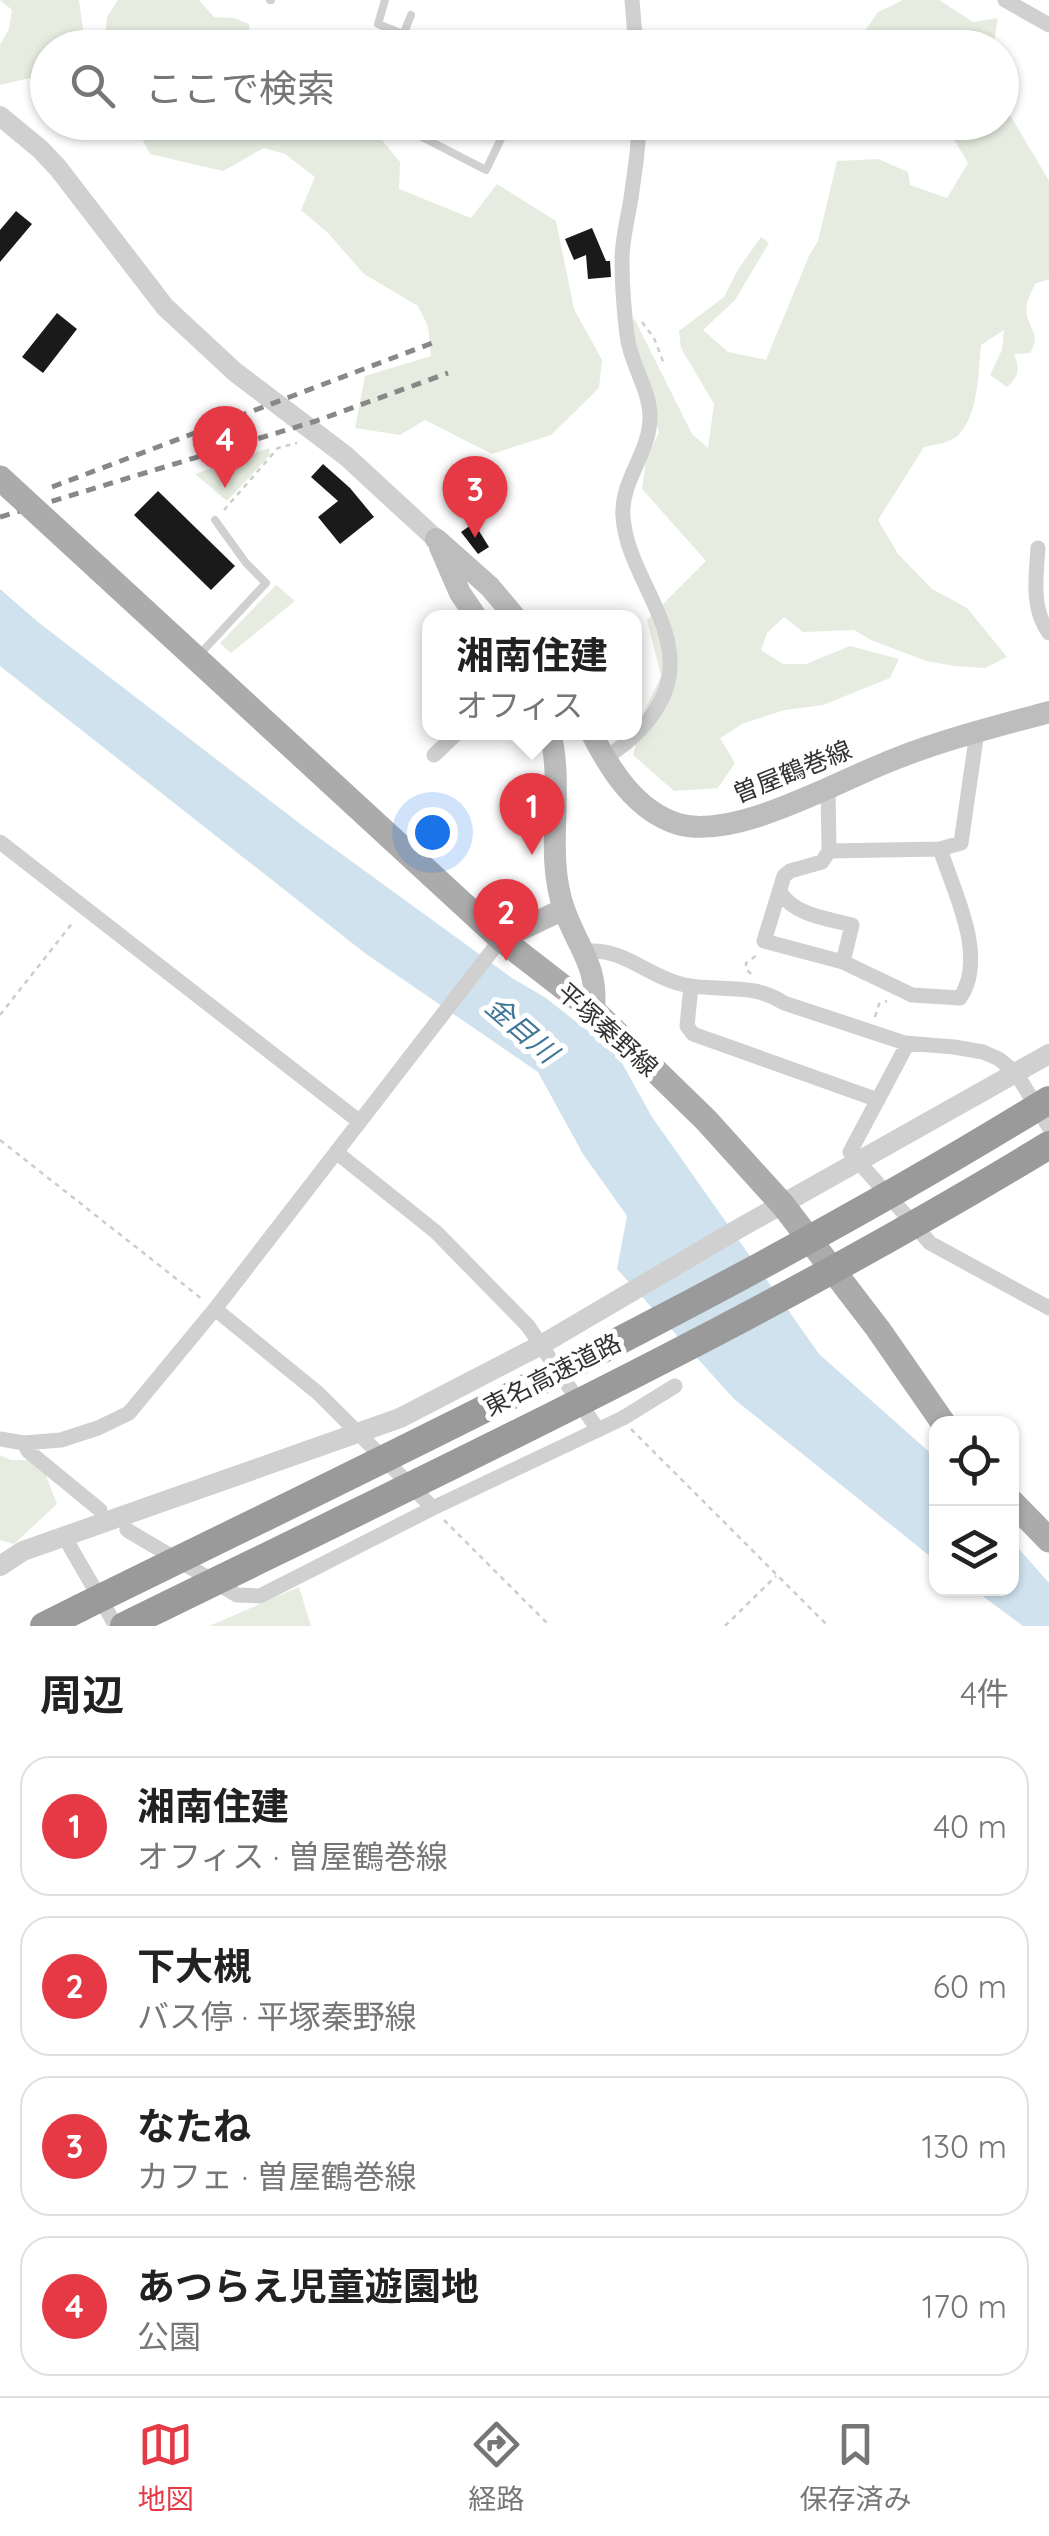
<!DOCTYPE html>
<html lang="ja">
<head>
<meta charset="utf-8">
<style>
	body { margin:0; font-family:Quicksand,"Noto Sans JP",sans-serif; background:#f2f2f2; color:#222 }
	.controls { position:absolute; right:30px; bottom:30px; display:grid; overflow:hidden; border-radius:20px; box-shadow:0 2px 8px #0004 }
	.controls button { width:90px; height:90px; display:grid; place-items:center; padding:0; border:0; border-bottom:2px solid #e0e0e0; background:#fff; color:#222; font:50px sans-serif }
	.you { position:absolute; left:432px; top:832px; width:35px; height:35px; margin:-25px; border:8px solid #fff; border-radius:50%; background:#1a73e8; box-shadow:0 0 0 15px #1a73e833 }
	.badge { display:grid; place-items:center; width:65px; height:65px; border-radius:50%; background:#e63946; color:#fff; font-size:32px; font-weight:700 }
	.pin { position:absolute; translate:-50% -82px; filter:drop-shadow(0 2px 5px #0008) }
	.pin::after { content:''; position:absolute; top:52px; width:35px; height:30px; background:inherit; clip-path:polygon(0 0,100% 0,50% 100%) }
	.popup { position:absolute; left:422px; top:610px; width:220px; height:130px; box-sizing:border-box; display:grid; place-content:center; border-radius:20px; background:#fff; filter:drop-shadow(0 2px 8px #0005); font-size:32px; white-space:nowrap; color:#767676 }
	.popup b { font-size:38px; color:#222 }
	.popup::after { content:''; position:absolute; left:50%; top:100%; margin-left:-20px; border:20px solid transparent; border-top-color:#fff }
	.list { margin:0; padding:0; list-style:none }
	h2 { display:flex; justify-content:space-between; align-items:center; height:130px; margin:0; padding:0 40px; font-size:42px }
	h2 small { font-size:32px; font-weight:400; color:#767676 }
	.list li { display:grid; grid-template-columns:65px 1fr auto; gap:30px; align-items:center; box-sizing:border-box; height:140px; margin:0 20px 20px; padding:0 20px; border:2px solid #e0e0e0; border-radius:30px }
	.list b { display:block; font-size:38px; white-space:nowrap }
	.list p { margin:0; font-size:32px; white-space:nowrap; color:#767676 }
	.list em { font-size:32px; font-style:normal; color:#767676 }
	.icon { flex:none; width:55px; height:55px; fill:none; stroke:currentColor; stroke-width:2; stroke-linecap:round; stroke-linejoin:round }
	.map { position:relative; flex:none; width:1049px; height:1626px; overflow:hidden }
	.search { position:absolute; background:#fff; box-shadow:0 2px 8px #0004; left:30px; right:30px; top:30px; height:110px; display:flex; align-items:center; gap:25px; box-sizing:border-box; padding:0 35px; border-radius:55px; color:#767676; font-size:38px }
	.sheet { height:770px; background:#fff }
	nav { display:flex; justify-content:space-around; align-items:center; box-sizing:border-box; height:140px; border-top:2px solid #e0e0e0; background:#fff; font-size:28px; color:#767676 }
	nav a { display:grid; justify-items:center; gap:5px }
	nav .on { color:#e63946 }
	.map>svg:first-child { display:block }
</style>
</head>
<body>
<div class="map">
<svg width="1049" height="1626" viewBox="0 0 1049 1626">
	<rect width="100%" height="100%" fill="#fff"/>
	<!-- green -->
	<path fill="#e6ecdf" d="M0,0H79L83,30L81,47L48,48L47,74L0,85V45L9,29L12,10Z
		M118,0H199L214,17L234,18L249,24L250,47H104L107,17Z
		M903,0H939L973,22L998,18L993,47H854L878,12Z
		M1002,101L1049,181V279L1035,284C1031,293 1024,305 1027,316C1032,333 1040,335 1030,353L1014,354C1020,369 1019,376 1007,387L990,375L1002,350L1004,330L981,345C978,372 979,409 961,432C953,443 937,444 924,447L878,520L898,554L932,589L967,608L1007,657L985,668L955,666L926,661L871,640L854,630L803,632L784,617L767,633L761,650L783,664H806L850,646L899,659L890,678L823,705L785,710L744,723L720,738L735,763L718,788L674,791L633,755L644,712L661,676L647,620L706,561L642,489L646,461L659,432L630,338L634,318L692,434L708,448L714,404L681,348L679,331L724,297L737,271L761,237L769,243L735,300L703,330L728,352L766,360L809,256L818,241L837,161L878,159L908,172L910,185L947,198L968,163L944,123L1002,122Z
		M134,123H372L373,129L400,162L399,189L471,218L497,184L556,221L574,309L602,360L599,388L551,435L492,454L425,420L400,435L355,428L365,376L431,356L428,326L418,306L364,274L328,233L301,210L315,177L285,154L264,148L223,171L150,154Z
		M269,448L270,455L227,501L195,474Z
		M276,585L295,601L231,653L220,643Z
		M0,1455L11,1460H40L57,1504L14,1544L0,1540Z
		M299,1587L311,1626H209Z"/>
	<!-- water -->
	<path fill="#cfe2ee" d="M0,589L38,622L303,826L512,978L546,998L617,1054L652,1117L819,1354L936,1458V1561L734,1399L617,1269L627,1216L583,1154L538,1072L366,954L0,666Z
		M1012,1541L1049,1583V1626H1023L973,1589L1012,1588Z"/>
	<!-- building -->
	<path fill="#1a1a1a" d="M16,211L32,224L0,262V230Z
		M592,228L606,261H610L611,277L588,279L586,255L574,260L565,239Z
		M57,313L77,329L43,373L22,357Z
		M323,464L350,488L374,517L340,544L318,517L338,501L311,477Z
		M158,491L235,566L211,590L134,515Z
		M474,523L489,547L478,554L461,532Z"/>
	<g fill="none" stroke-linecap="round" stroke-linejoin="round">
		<!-- path -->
		<path stroke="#cdcdcd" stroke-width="2.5" stroke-dasharray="5 5" stroke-linecap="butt" d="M800,122L832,136
			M642,322L654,338L664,364
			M224,510L278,448L297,443
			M751,974L746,969V963L757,955
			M0,1015L74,921
			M875,1017L879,1004L887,1001
			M0,1140L202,1299
			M631,1429L828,1626
			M444,1520L550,1626
			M725,1626L776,1576"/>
		<!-- service -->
		<path stroke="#d0d0d0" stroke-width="8" d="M270,0H271
			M385,0L378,24L403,34
			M398,48L411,15
			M546,48L548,43L572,48
			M420,136L486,170L509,122
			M199,655L266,583L246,563L215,520"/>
		<!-- minor -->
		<path stroke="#d0d0d0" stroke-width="15" d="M632,0L636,48
			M1005,0L1049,25
			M1038,548C1036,577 1031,609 1049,633
			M434,755L458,732
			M604,758C633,742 663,711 669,677C678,620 627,573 623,517C620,480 651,453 650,415C649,387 630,364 627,335C624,311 622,284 622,259C622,239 628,218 631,198C635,173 638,148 640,122
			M828,786L829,851L822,862L790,871L784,876L764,941L843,962L912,995L960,998C988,957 954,892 940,849
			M0,842L360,1122
			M829,851L940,849L961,843L977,732
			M781,893C794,915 829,919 852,925L843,962
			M583,952C621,945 649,978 685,985C721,992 752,982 784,1003L905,1043L954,1047L983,1052L999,1059L1016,1073L1049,1127
			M691,986L687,1026L693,1034L878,1100
			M908,1043L850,1152L930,1243L1049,1308
			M336,1152L436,1232L528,1326L598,1430
			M215,1309L318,1393L433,1508
			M0,1439L24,1443L61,1440L98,1428L129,1413L215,1309L501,939
			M24,1443L28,1451L100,1510
			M127,1530L237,1595L260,1596L433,1508L623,1418L675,1386
			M65,1538L116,1626"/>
		<!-- tertiary -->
		<path stroke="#d0d0d0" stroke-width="20" d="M0,116L40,149L58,168L165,307L235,372L346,456L436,539
			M0,1566L23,1551L400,1418L541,1345L738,1229L1049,1054"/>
		<!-- secondary -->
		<path stroke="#bdbdbd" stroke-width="22" d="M436,539L490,587L516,618
			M440,547L460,593L477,618
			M550,732C565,791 544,852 564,909C579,951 598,964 594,1011
			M591,732C610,770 636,811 678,824C736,841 839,780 895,759C945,739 998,726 1049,712
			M501,939L564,909"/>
		<!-- primary -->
		<path stroke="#ababab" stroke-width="25" d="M99,569L501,939L594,1011L706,1120L783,1205L878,1329L944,1424
			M1012,1502L1049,1540"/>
		<!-- motorway -->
		<path stroke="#9a9a9a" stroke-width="28" d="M44,1626L80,1608"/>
		<!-- rail -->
		<path stroke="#888" stroke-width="5" stroke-dasharray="10 8" stroke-linecap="butt" d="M52,487L435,342
			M0,517L316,421L448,373"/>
		<!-- primary-bridge -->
		<path stroke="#ababab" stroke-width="25" d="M0,478L99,569"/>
		<!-- motorway-bridge -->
		<path stroke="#9a9a9a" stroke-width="28" d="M80,1608C407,1447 738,1292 1049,1100
			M124,1626C436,1473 752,1326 1049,1145"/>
	</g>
	<g text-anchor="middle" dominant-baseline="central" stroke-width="10" stroke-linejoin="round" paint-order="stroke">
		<!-- street labels -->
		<g font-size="25" fill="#333" stroke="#fff">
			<text transform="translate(792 771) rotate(-22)">曽屋鶴巻線</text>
			<text transform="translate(608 1029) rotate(42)">平塚秦野線</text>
			<text transform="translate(552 1374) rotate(-27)">東名高速道路</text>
		</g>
		<!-- water labels -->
		<g font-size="28" font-style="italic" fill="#3f7597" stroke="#fff">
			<text transform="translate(522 1029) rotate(41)">金目川</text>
		</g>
	</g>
</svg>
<div class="controls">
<button><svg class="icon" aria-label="locate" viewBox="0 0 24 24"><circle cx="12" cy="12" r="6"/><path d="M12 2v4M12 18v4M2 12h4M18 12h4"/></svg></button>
<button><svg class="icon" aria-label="layers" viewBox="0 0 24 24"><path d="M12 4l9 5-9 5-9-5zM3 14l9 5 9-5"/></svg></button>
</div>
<div class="you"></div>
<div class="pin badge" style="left:532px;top:855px">1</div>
<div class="popup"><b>湘南住建</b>オフィス</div>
<div class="pin badge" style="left:506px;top:961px">2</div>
<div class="pin badge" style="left:475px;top:538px">3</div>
<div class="pin badge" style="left:225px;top:488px">4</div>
<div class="search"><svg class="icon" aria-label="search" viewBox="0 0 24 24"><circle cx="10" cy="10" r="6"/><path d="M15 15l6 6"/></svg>ここで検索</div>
</div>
<section class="sheet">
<h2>周辺<small>4件</small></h2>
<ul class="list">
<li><span class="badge">1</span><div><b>湘南住建</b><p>オフィス · 曽屋鶴巻線</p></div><em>40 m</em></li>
<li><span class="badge">2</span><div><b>下大槻</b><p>バス停 · 平塚秦野線</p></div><em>60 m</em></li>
<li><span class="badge">3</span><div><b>なたね</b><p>カフェ · 曽屋鶴巻線</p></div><em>130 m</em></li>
<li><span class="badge">4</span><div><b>あつらえ児童遊園地</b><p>公園</p></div><em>170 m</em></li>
</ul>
</section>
<nav>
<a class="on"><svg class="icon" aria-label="map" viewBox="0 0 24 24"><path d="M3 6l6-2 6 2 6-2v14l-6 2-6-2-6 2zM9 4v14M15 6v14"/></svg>地図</a>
<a><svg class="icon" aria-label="directions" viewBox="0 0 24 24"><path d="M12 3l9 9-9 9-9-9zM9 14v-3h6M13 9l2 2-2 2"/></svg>経路</a>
<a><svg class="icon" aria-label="saved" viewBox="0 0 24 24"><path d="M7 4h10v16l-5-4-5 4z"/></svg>保存済み</a>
</nav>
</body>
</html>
